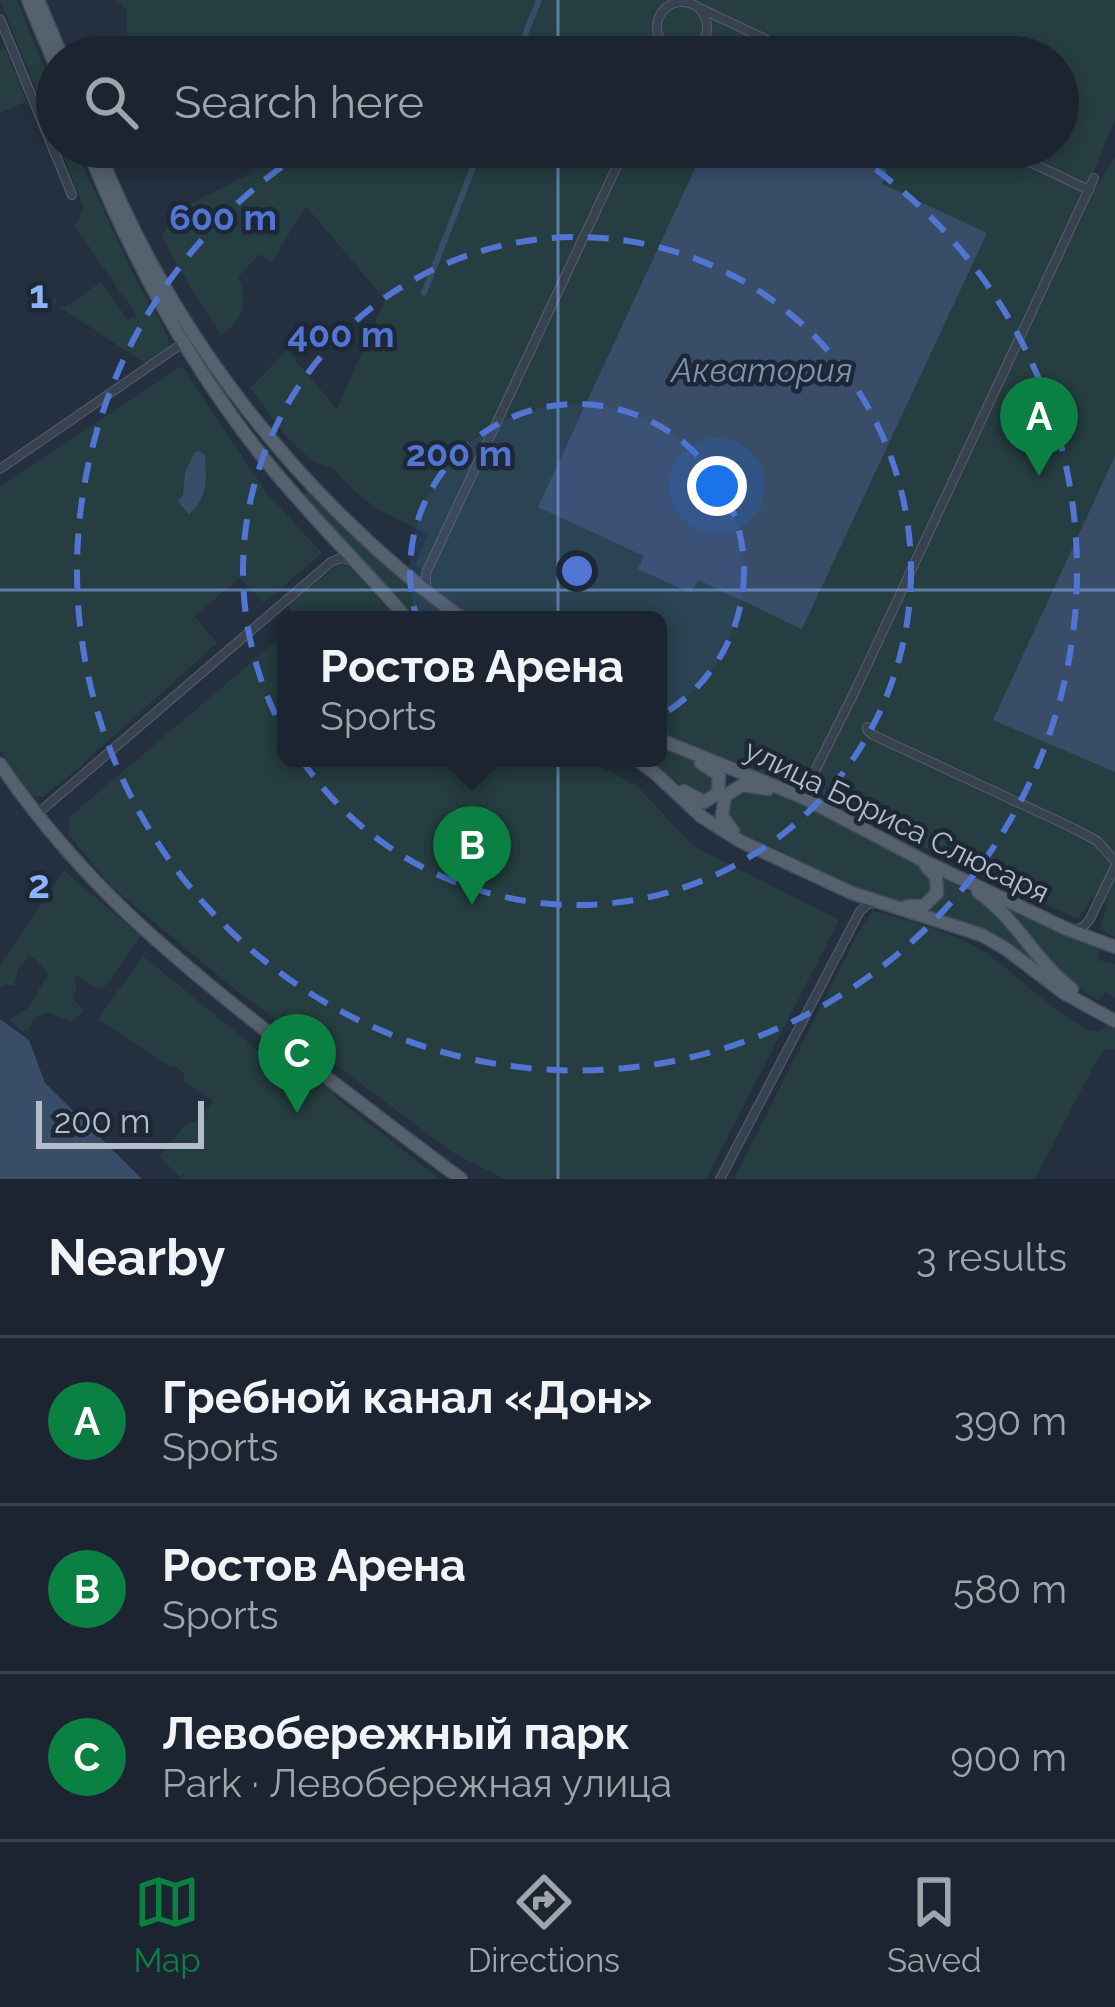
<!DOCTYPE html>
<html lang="en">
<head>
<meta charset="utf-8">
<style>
	body { margin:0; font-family:Raleway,sans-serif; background:#28303c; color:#f1f3f6 }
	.scale { position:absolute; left:36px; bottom:30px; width:168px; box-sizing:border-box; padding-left:12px; border:6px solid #b5bdca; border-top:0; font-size:33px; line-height:42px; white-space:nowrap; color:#b5bdca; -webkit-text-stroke:9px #1d2735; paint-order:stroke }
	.you { position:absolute; left:717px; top:486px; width:42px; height:42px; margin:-30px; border:9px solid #fff; border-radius:50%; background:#1a73e8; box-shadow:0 0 0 18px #1a73e833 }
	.badge { display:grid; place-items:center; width:78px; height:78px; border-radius:50%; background:#0b8043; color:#fff; font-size:39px; font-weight:700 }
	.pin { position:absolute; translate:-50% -99px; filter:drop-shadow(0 3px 6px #0008) }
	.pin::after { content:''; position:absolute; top:63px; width:42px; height:36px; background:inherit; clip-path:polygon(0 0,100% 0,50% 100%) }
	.popup { position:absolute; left:277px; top:611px; width:390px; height:156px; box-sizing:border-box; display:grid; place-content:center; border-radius:18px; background:#1b2430; filter:drop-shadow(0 3px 9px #0005); font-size:39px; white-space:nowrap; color:#a0a4ab }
	.popup b { font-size:45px; color:#f1f3f6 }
	.popup::after { content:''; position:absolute; left:50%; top:100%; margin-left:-24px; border:24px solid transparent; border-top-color:#1b2430 }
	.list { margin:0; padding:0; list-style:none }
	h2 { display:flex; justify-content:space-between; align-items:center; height:156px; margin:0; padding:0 48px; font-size:51px }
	h2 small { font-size:39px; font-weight:400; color:#a0a4ab }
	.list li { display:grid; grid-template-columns:78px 1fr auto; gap:36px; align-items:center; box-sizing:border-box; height:168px; padding:0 48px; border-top:3px solid #39414c }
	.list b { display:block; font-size:45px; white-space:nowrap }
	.list p { margin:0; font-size:39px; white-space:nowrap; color:#a0a4ab }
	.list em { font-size:39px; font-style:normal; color:#a0a4ab }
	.icon { flex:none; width:66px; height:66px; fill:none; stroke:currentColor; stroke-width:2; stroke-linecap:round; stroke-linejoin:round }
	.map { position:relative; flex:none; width:1115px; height:1179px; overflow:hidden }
	.search { position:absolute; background:#1b2430; box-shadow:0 6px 18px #0003; left:36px; right:36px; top:36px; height:132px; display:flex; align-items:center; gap:30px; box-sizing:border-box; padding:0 42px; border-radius:66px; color:#a0a4ab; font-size:45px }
	.sheet { height:660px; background:#1b2430 }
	nav { display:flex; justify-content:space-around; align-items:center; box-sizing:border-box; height:168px; border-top:3px solid #39414c; background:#1b2430; font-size:33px; color:#a0a4ab }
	nav a { display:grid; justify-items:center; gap:6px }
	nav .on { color:#0b8043 }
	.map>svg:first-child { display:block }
</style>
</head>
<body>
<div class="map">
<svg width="1115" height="1179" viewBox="0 0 1115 1179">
	<rect width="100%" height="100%" fill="#243040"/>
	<!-- green -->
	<path fill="#263e41" d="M0,0H17L57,101V140Z
		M117,0H1115V119L1092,176L1086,181L1098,186L1115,156V937L1100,929L1107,905L1092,898L1079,918H1075L862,818L822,794L815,785L808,781L798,786L658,732V620H475L431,588L432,576L415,565L428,534C385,514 364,505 333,468C302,465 268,413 250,388L287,350L337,409L385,300L306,206L272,262L260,254L238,277C249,301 244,321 221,335L196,297L162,237L174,212L248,175L269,147H1058V57H147L145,47L126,33L127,11Z
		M4,47L27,101L0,113V50Z
		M60,147H74L137,282L168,336L167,340L171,346L146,364L51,301L56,298L57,305L65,307L101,282L128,320L136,315L75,226L84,208Z
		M182,366L269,496L322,553L264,603L240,578L194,616L217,643L81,765L82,766L42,797L30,795L0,750V487Z
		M309,489L348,533L437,609L445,620H415L301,498Z
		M344,564L350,567L397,620H301L307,614L301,611L294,617L288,605L335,567Z
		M286,633V758H584L637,786L693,846L839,920L706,1179H504L452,1152L227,983L110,885L69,835L68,818Z
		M658,746L709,769L716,776L714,795L694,796L647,758H658Z
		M746,790C803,792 872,843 924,868L930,873L932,898L911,905L863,891L740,832L733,827L727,808L731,799Z
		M64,871L141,936L106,985C94,993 88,982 77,975L74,978L77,985L73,999L84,1011L70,1022L49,1012L36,1017L27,1032L20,1030L10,1019L28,1008L48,975L37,960L29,956L18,969L14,985H5L0,989V966Z
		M939,876L971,893L994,910L1050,978L1003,940L984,929L925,912Z
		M992,898L1100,949L1098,960L1115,964V999L1106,992L1099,1001C1056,974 1026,936 992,898Z
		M873,911C919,924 966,934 1004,966C1019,979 1079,1033 1097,1031C1107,1030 1110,1019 1115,1011V1049L1104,1050L1093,1067L1035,1179H734L857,935Z
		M143,956L277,1066L285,1059L289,1061L291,1059L332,1091L336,1098L440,1179H181L187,1172L180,1177L159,1157L183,1127L200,1119L213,1101L183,1080L185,1075L175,1065L172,1068L98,1019Z"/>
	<!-- water -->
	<path fill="#394d69" d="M705,147H805L828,158L834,147H838L887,170L882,184L987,233L802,629L698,580L691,593L638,569L644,556L538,507Z
		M200,451L205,455C206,480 209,497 189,514L178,502L183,495L185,473L195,452Z
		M1115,456V772L993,720Z
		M0,1019L29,1040L45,1083L142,1179H0Z"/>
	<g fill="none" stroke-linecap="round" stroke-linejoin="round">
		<!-- canal -->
		<path stroke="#394d69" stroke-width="6" d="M516,57L539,0
			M424,293L481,147"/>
		<!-- minor casing -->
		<g stroke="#56606d" stroke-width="10">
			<path id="minor" d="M657 27a25 25 0 1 1 50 0a25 25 0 1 1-50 0Z
				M702,9L803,57
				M0,19L72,195
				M998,147L1089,190
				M0,469L183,343
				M426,587V573L626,147
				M867,727L868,731L873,735L1075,829L1097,841L1115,861
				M793,790L808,785L856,689L1094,178
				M36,815L331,562L341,558L349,560
				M1076,930L1084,926L1090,919L1115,867
				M720,1179L860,911L868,904L877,903"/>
		</g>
		<!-- major casing -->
		<g stroke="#424b59" stroke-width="15">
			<path id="major" d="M28,0L57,69
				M38,0L62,57
				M87,147C132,260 190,366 266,461C310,516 362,566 408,620
				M97,147C171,335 301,501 464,620
				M658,739L802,797L926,862L1067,929L1115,947
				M635,758L656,774L702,817L740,841L852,893L982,935L1006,949L1064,993L1115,1021
				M0,764C79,880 169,955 278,1040C339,1087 399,1133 461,1179
				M684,791L704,802L718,793L719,775L701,763
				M733,831L722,816L725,796L742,785L768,789
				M978,892C1016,918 1035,961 1072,989
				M907,906H924L937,893L936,877L926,866"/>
		</g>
		<!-- minor -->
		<use href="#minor" stroke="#384250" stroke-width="8"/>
		<!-- major -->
		<use href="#major" stroke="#566170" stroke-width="12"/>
	</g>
	<!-- grid -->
	<path fill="none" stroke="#8ab5fa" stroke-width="3" stroke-opacity="0.55" d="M558,0V57M558,147V1179M0,590H1115"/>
	<!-- distance rings -->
	<circle cx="577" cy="571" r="167" fill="#5275d3" fill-opacity=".12"/>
	<g fill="none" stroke="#5275d3" stroke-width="6" stroke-dasharray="21 15">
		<circle cx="577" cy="571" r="167"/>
		<circle cx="577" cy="571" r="334"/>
		<path d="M846 149A500 500 0 1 1 308 149"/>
	</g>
	<g text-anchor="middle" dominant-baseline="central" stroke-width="9" stroke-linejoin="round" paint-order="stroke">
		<!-- street labels -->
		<g font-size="30" fill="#b5bdca" stroke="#1d2735">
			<text transform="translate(897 821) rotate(26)">улица Бориса Слюсаря</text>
		</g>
		<!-- water labels -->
		<g font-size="33" font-style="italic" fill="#7c93b2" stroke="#1d2735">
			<text x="762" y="370">Акватория</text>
		</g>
	</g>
	<g font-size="39" text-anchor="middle" font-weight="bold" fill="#8ab5fa" stroke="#1d2735" stroke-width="9" stroke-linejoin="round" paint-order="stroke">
		<text x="39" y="308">1</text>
		<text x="39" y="898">2</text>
	</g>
	<circle cx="577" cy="571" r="18" fill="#5275d3" stroke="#1d2735" stroke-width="6"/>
	<g font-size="36" text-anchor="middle" font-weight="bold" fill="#5275d3" stroke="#1d2735" stroke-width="9" stroke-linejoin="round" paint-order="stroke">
		<text x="223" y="230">600 m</text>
		<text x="341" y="347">400 m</text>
		<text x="459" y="466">200 m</text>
	</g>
</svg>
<div class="scale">200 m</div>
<div class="you"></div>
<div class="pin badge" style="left:1039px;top:476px">A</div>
<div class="pin badge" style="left:472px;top:905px">B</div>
<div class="popup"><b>Ростов Арена</b>Sports</div>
<div class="pin badge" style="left:297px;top:1113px">C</div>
<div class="search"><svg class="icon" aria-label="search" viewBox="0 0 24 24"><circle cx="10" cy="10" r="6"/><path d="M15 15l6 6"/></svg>Search here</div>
</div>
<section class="sheet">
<h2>Nearby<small>3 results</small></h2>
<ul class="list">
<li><span class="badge">A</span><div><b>Гребной канал «Дон»</b><p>Sports</p></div><em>390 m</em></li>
<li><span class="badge">B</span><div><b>Ростов Арена</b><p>Sports</p></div><em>580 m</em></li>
<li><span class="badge">C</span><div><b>Левобережный парк</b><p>Park · Левобережная улица</p></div><em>900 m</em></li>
</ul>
</section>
<nav>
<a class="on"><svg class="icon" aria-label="map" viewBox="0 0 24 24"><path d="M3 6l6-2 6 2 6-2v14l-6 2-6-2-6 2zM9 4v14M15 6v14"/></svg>Map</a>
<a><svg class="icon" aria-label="directions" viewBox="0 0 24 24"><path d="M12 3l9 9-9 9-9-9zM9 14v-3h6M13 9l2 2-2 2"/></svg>Directions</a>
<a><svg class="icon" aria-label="saved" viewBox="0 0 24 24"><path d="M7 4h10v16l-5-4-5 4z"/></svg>Saved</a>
</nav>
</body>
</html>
